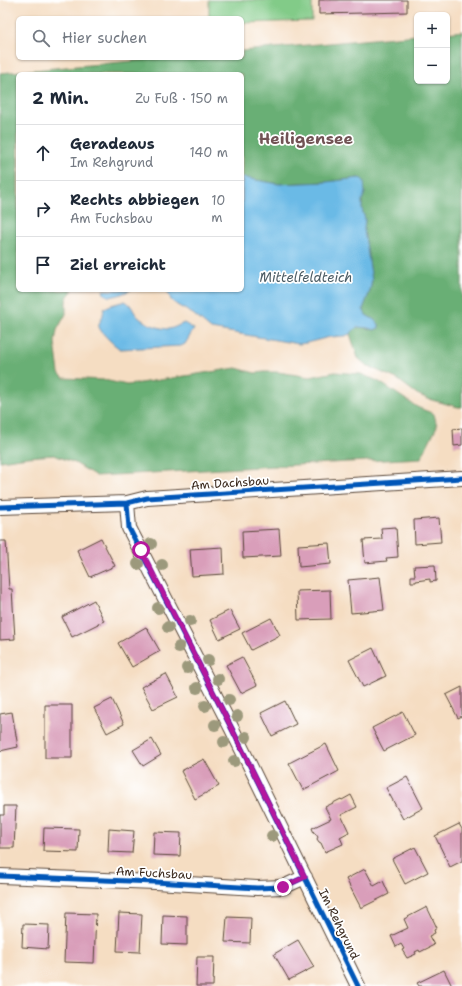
<!DOCTYPE html>
<html lang="de">
<head>
<meta charset="utf-8">
<style>
	body { margin:0; font-family:"Shantell Sans",sans-serif; background:#f6f6f7; color:#1f2937 }
	.controls { position:absolute; right:12px; top:12px; display:grid; overflow:hidden; border-radius:6px; box-shadow:0 1px 3px #0004 }
	.controls button { width:36px; height:36px; display:grid; place-items:center; padding:0; border:0; border-bottom:1px solid #e0e1e3; background:#fff; color:#1f2937; font:20px sans-serif }
	.stop { position:absolute; width:12px; height:12px; margin:-9px; border:3px solid #b5179e; border-radius:50%; background:#fff }
	.stop.end { background:#b5179e; border-color:#fff; box-shadow:0 1px 4px #0008 }
	.list { margin:0; padding:0; list-style:none }
	h2 { display:flex; justify-content:space-between; align-items:center; height:52px; margin:0; padding:0 16px; font-size:17px }
	h2 small { font-size:13px; font-weight:400; color:#747a83 }
	.list li { display:grid; grid-template-columns:26px 1fr auto; gap:12px; align-items:center; box-sizing:border-box; height:56px; padding:0 16px; border-top:1px solid #e0e1e3 }
	.list b { display:block; font-size:15px; white-space:nowrap }
	.list p { margin:0; font-size:13px; white-space:nowrap; color:#747a83 }
	.list em { font-size:13px; font-style:normal; color:#747a83 }
	.icon { flex:none; width:22px; height:22px; fill:none; stroke:currentColor; stroke-width:2; stroke-linecap:round; stroke-linejoin:round }
	.map { position:relative; flex:none; width:462px; height:986px; overflow:hidden }
	.search { position:absolute; background:#fff; box-shadow:0 1px 3px #0004; left:16px; top:16px; width:228px; height:44px; display:flex; align-items:center; gap:10px; box-sizing:border-box; padding:0 14px; border-radius:6px; color:#747a83; font-size:15px }
	.panel { position:absolute; background:#fff; box-shadow:0 1px 3px #0004; left:16px; top:72px; width:228px; height:220px; border-radius:6px }
	.map>svg:first-child { display:block }
</style>
</head>
<body>
<div class="map">
<svg width="462" height="986" viewBox="0 0 462 986">
	<rect width="100%" height="100%" fill="#fff"/>
	<filter id="ink" filterUnits="userSpaceOnUse"><feTurbulence type="fractalNoise" baseFrequency=".025" numOctaves="2"/><feDisplacementMap in="SourceGraphic" scale="8" xChannelSelector="R" yChannelSelector="G"/><feConvolveMatrix kernelMatrix="1 2 1 2 8 2 1 2 1" color-interpolation-filters="sRGB"/></filter>
	<filter id="wash" filterUnits="userSpaceOnUse"><feTurbulence type="fractalNoise" baseFrequency=".012" numOctaves="4" result="noise"/><feDisplacementMap in="SourceGraphic" scale="16" xChannelSelector="R" yChannelSelector="G"/><feGaussianBlur stdDeviation="0.9" result="paint"/><feColorMatrix in="noise" values="0 0 0 0 0 0 0 0 0 0 0 0 0 0 0 0 0 1.4 0 .05"/><feComposite in="paint" operator="in"/></filter>
	<g filter="url(#wash)">
		<rect width="100%" height="100%" fill="#f5ddc2"/>
		<!-- green -->
		<path fill="#82cb88" stroke="#5e7a53" d="M209,0H312V21L242,23V18H209Z"/>
		<!-- forest -->
		<path fill="#69af74" stroke="#526c49" d="M462,31V407H458L428,399L417,394L397,379L367,366L358,358L350,334L357,327L368,328L374,330L379,328V324L373,319L366,315L363,309L370,291L372,280L364,230L365,219L362,209V200L365,193L359,178L326,182L279,184L256,180L242,177V74H18V290H73L68,296L66,301V314L57,330L55,342L59,373L64,378L104,380L127,385L236,368L255,373L264,372H278L310,377L335,372L361,374L378,381L417,407L434,414L437,426L421,458L96,476L75,463L54,455L28,457L0,461V73L166,58H242V51L417,35V81H447V33Z"/>
		<!-- water -->
		<path fill="#6bbae6" stroke="#537282" d="M242,177L256,180L279,184L326,182L359,178L362,179L364,181L365,193L362,200V209L365,219L364,230L372,280L370,291L363,309L366,315L373,319L379,324V328L374,330L368,328L357,327L350,334L345,336L330,337L306,343L299,344L211,329L193,314L177,305L171,300L167,290H242Z
			M103,290H131L119,295L110,297L104,294Z
			M125,301C131,304 132,308 135,313C140,322 159,329 169,329C174,328 179,325 184,323L194,329L185,344L181,346L120,349C115,346 100,332 99,327C98,323 102,319 103,315C103,314 104,309 104,309C107,305 120,303 125,301Z"/>
		<g id="blocks">
			<!-- building -->
			<path fill="#d99eba" d="M319,0H407V12L319,14Z
				M462,428V445L454,446L453,429Z
				M439,518L441,542L415,544L414,520Z
				M396,527L398,557L386,558L387,561L365,563L363,540L382,539L381,528Z
				M279,529L281,556L243,558L242,531Z
				M101,538L115,566L90,577L77,550Z
				M0,541H6L9,589H12L15,639L0,640Z
				M329,543L331,564L299,567L298,545Z
				M223,547L224,574L192,576L190,549Z
				M435,565L436,581L430,582V579L416,581V582H411V576H415L414,566Z
				M380,577L384,610L351,613L348,580Z
				M330,590L331,619L298,620L297,591Z
				M94,600L104,621L72,637L62,617Z
				M230,610L240,629L219,639L210,620Z
				M271,618L280,635L251,650L242,633Z
				M146,627L160,651L132,667L118,643Z
				M373,648L386,676L363,687L349,660Z
				M242,657L257,685L241,693L226,665Z
				M166,674L178,697L153,709L141,687Z
				M462,687V716L458,718L446,695Z
				M112,699L124,724L107,733L94,708Z
				M285,701L296,724L272,736L261,713Z
				M45,705H72V758H45Z
				M12,712L18,747L0,751V714Z
				M403,712L415,735L384,751L372,728Z
				M152,739L161,755L143,766L133,750Z
				M326,744L339,771L303,790L289,763Z
				M204,759L219,786L195,799L181,771Z
				M407,777L423,808L403,819L386,788Z
				M351,795L357,807L341,815L349,832L340,837L343,844L325,852L321,843L319,842L317,839L318,837L315,833H314L312,828L331,819L325,807L341,799L342,800Z
				M4,806H16L14,848H0V815H4Z
				M459,824L462,829V861L450,867L435,836Z
				M44,828L79,829L78,852L43,851Z
				M109,829L134,831L132,853L108,852Z
				M154,832L181,833L180,856L153,855Z
				M415,847L428,872L405,884L392,859Z
				M365,869L374,886L383,881L389,894L361,908L346,879Z
				M427,907L437,928L434,930L435,933L429,936L434,945L420,952L419,950L415,952L416,954L407,958L402,950L404,949L401,944L396,947L391,936L408,928L404,919Z
				M66,913L96,914L94,963L64,962Z
				M119,913L142,914L140,952L117,951Z
				M163,915L187,916V945L162,944Z
				M227,917L251,918L250,943L225,942Z
				M23,924L49,925L48,949L22,947Z
				M298,940L314,967L289,980L274,954Z
				M197,957H214L213,986H196Z
				M444,970L452,986H419L417,983Z"/>
		</g>
	</g>
	<g filter="url(#ink)">
		<use href="#blocks" fill-opacity="0" stroke="#574537" stroke-width="1"/>
		<g fill="none" stroke-linecap="round" stroke-linejoin="round">
			<!-- street casing -->
			<g stroke="#574537" stroke-width="16">
				<path id="street" d="M127,503L129,528L232,729L358,986
					M0,507L127,503L147,498L462,478
					M0,876L155,882L257,888L283,887L305,877"/>
			</g>
			<!-- street -->
			<use href="#street" stroke="#fff" stroke-width="14"/>
			<!-- cycleway casing -->
			<g stroke="#fff" stroke-width="8">
				<path id="cycleway" d="M127,503L129,528L232,729L358,986
					M0,507L127,503L147,498L462,478
					M0,876L155,882L257,888L283,887L305,877"/>
			</g>
			<!-- cycleway -->
			<use href="#cycleway" stroke="#0057b8" stroke-width="5"/>
		</g>
		<!-- trees -->
		<g fill="#9c997c">
			<circle cx="151" cy="544" r="6"/>
			<circle cx="138" cy="564" r="6"/>
			<circle cx="162" cy="565" r="6"/>
			<circle cx="158" cy="608" r="6"/>
			<circle cx="190" cy="621" r="6"/>
			<circle cx="168" cy="627" r="6"/>
			<circle cx="179" cy="647" r="6"/>
			<circle cx="208" cy="660" r="6"/>
			<circle cx="187" cy="668" r="6"/>
			<circle cx="218" cy="679" r="6"/>
			<circle cx="197" cy="688" r="6"/>
			<circle cx="229" cy="700" r="6"/>
			<circle cx="205" cy="706" r="6"/>
			<circle cx="237" cy="716" r="6"/>
			<circle cx="215" cy="725" r="6"/>
			<circle cx="246" cy="737" r="6"/>
			<circle cx="224" cy="742" r="6"/>
			<circle cx="234" cy="761" r="6"/>
			<circle cx="272" cy="836" r="6"/>
		</g>
	</g>
	<g fill="none" stroke-linecap="round" stroke-linejoin="round" filter="url(#ink)">
		<!-- route -->
		<path stroke="#b5179e" stroke-width="5" d="M141,550L232,729L305,877L283,887"/>
	</g>
	<g text-anchor="middle" dominant-baseline="central" stroke-width="3.5" stroke-linejoin="round" paint-order="stroke">
		<!-- street labels -->
		<g font-size="12" fill="#3b2a1e" stroke="#fff">
			<text transform="translate(230 483) rotate(-4)">Am Dachsbau</text>
			<text transform="translate(154 873) rotate(3)">Am Fuchsbau</text>
			<text transform="translate(339 924) rotate(64)">Im Rehgrund</text>
		</g>
		<!-- water labels -->
		<g font-size="13" font-style="italic" fill="#4c5c64" stroke="#fff">
			<text x="306" y="277">Mittelfeldteich</text>
		</g>
		<!-- district labels -->
		<g font-size="16" font-weight="bold" fill="#725355" stroke="#fff">
			<text x="306" y="138">Heiligensee</text>
		</g>
	</g>
</svg>
<div class="controls">
<button>+</button>
<button>−</button>
</div>
<div class="stop" style="left:141px;top:550px"></div>
<div class="stop end" style="left:283px;top:887px"></div>
<div class="search"><svg class="icon" aria-label="search" viewBox="0 0 24 24"><circle cx="10" cy="10" r="6"/><path d="M15 15l6 6"/></svg>Hier suchen</div>
<section class="panel">
<h2>2 Min.<small>Zu Fuß · 150 m</small></h2>
<ul class="list">
<li><svg class="icon" aria-label="ahead" viewBox="0 0 24 24"><path d="M12 20V5M6 11l6-6 6 6"/></svg><div><b>Geradeaus</b><p>Im Rehgrund</p></div><em>140 m</em></li>
<li><svg class="icon" aria-label="right" viewBox="0 0 24 24"><path d="M7 20v-9h11M14 6l5 5-5 5"/></svg><div><b>Rechts abbiegen</b><p>Am Fuchsbau</p></div><em>10 m</em></li>
<li><svg class="icon" aria-label="arrive" viewBox="0 0 24 24"><path d="M6 21V4h12l-3 4 3 4H6"/></svg><div><b>Ziel erreicht</b></div></li>
</ul>
</section>
</div>
</body>
</html>
